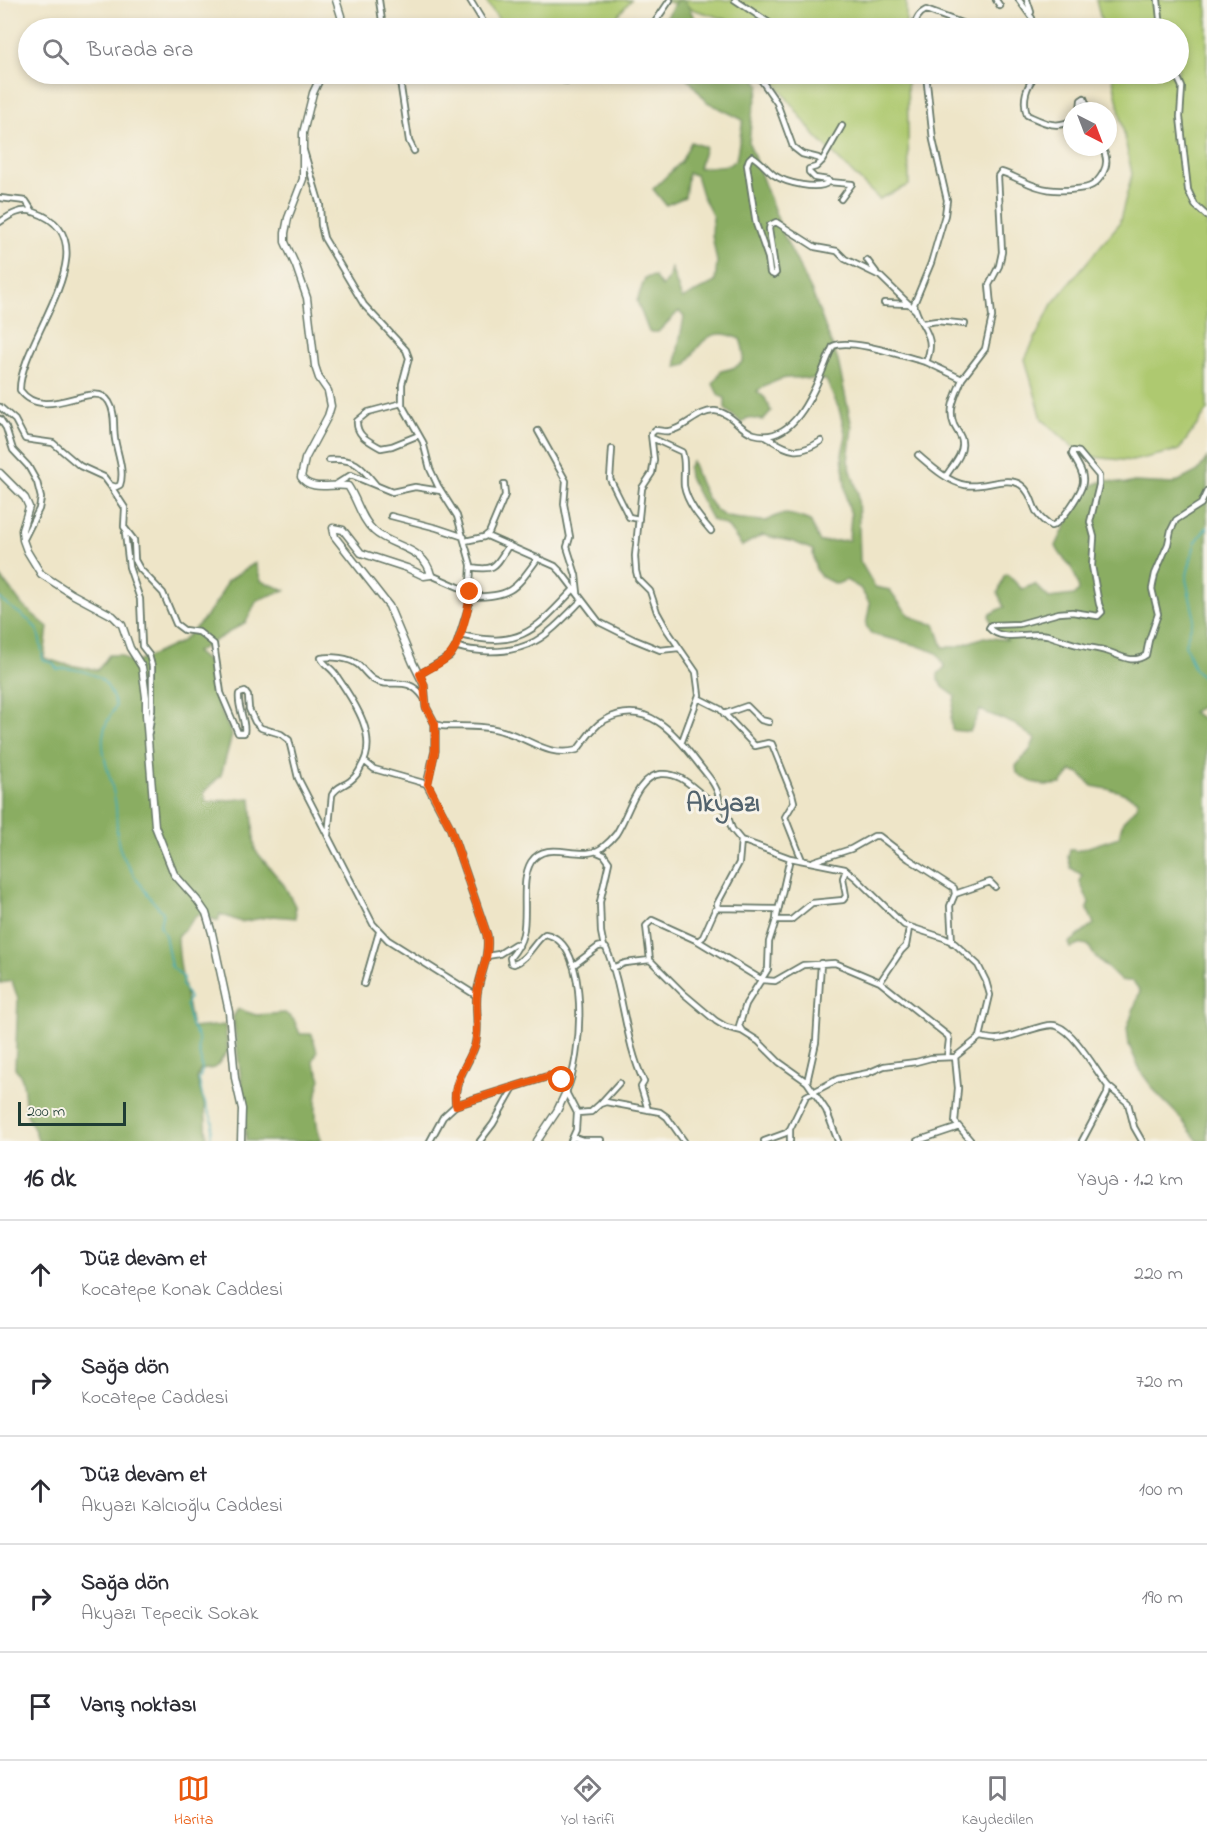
<!DOCTYPE html>
<html lang="tr">
<head>
<meta charset="utf-8">
<style>
	body { margin:0; font-family:"Indie Flower",sans-serif; background:#f2f2f3; color:#2b2b33 }
	.compass { position:absolute; left:1063px; top:102px; width:54px; height:54px; border-radius:50%; background:#fff; box-shadow:0 3px 9px #0003; rotate:138deg }
	.scale { position:absolute; left:18px; bottom:15px; width:108px; box-sizing:border-box; padding-left:6px; border:3px solid #1f3d34; border-top:0; font-size:16px; line-height:21px; white-space:nowrap; color:#1f3d34; -webkit-text-stroke:4px #f7f3e8; paint-order:stroke }
	.stop { position:absolute; width:18px; height:18px; margin:-14px; border:4px solid #ea580c; border-radius:50%; background:#fff }
	.stop.end { background:#ea580c; border-color:#fff; box-shadow:0 2px 6px #0008 }
	.list { margin:0; padding:0; list-style:none }
	h2 { display:flex; justify-content:space-between; align-items:center; height:78px; margin:0; padding:0 24px; font-size:26px }
	h2 small { font-size:20px; font-weight:400; color:#7c7c81 }
	.list li { display:grid; grid-template-columns:39px 1fr auto; gap:18px; align-items:center; box-sizing:border-box; height:108px; padding:0 24px; border-top:2px solid #e1e1e2 }
	.list b { display:block; font-size:22px; white-space:nowrap }
	.list p { margin:0; font-size:20px; white-space:nowrap; color:#7c7c81 }
	.list em { font-size:20px; font-style:normal; color:#7c7c81 }
	.icon { flex:none; width:33px; height:33px; fill:none; stroke:currentColor; stroke-width:2; stroke-linecap:round; stroke-linejoin:round }
	.map { position:relative; flex:none; width:1207px; height:1141px; overflow:hidden }
	.search { position:absolute; background:#fff; box-shadow:0 3px 9px #0003; left:18px; right:18px; top:18px; height:66px; display:flex; align-items:center; gap:15px; box-sizing:border-box; padding:0 21px; border-radius:33px; color:#7c7c81; font-size:22px }
	.sheet { height:618px; background:#fff }
	nav { display:flex; justify-content:space-around; align-items:center; box-sizing:border-box; height:84px; border-top:2px solid #e1e1e2; background:#fff; font-size:16px; color:#7c7c81 }
	nav a { display:grid; justify-items:center; gap:3px }
	nav .on { color:#ea580c }
	.map>svg:first-child { display:block }
</style>
</head>
<body>
<div class="map">
<svg width="1207" height="1141" viewBox="0 0 1207 1141">
	<rect width="100%" height="100%" fill="#f7f3e8"/>
	<filter id="ink" filterUnits="userSpaceOnUse"><feTurbulence type="fractalNoise" baseFrequency=".0167" numOctaves="2"/><feDisplacementMap in="SourceGraphic" scale="12" xChannelSelector="R" yChannelSelector="G"/><feConvolveMatrix kernelMatrix="1 2 1 2 8 2 1 2 1" color-interpolation-filters="sRGB"/></filter>
	<filter id="wash" filterUnits="userSpaceOnUse"><feTurbulence type="fractalNoise" baseFrequency=".008" numOctaves="4" result="noise"/><feDisplacementMap in="SourceGraphic" scale="24" xChannelSelector="R" yChannelSelector="G"/><feGaussianBlur stdDeviation="1.35" result="paint"/><feColorMatrix in="noise" values="0 0 0 0 0 0 0 0 0 0 0 0 0 0 0 0 0 1.4 0 .05"/><feComposite in="paint" operator="in"/></filter>
	<g filter="url(#wash)">
		<rect width="100%" height="100%" fill="#eee5c8"/>
		<!-- green -->
		<path fill="#aec96f" stroke="#668352" stroke-width="1.5" d="M485,0H631L608,27L604,28H516L500,21Z
			M662,0H906V28H735L728,20Z
			M1096,0H1207V411L1179,450L1132,461L1083,456L1042,419L1025,359L1052,304L1119,224L1132,174L1112,74H1178V28H1103Z
			M769,74H907L909,185L879,199L815,136Z"/>
		<!-- forest -->
		<path fill="#8aad62" stroke="#54754b" stroke-width="1.5" d="M679,0H683L688,6L699,28H661L675,2Z
			M684,74H753L760,85L752,114L749,143L784,236L812,292L838,361L852,427L848,461L858,493L860,561L875,587L890,590C903,609 910,622 935,624L943,647H956L984,637L1008,640L993,630L989,615L1004,607L998,593L1004,576L1007,574L1022,589L1035,584L1049,598L1074,595L1079,591C1078,582 1074,571 1068,563C1063,557 1059,554 1056,546L1082,492L1087,491L1093,485L1106,480L1126,484L1134,482L1173,484L1198,471L1207,458V704L1192,712L1207,721V1141H1198L1177,1114L1158,1095L1141,1072L1129,1045L1127,1028L1140,991L1133,981H1121L1094,955L1088,945L1082,944L1071,948L1069,943L1094,924L1087,908L1089,903L1080,882L1082,875L1071,868L1068,857L1070,849L1076,851L1119,837L1123,821L1136,808L1138,800L1118,791L1092,786L1080,774L1071,771L1061,784C1041,787 1033,784 1017,773L1016,766L1030,750L1035,739L1014,724L980,710L970,732L952,730L951,718L955,696L943,687L938,680V674L945,667L937,653L916,645L871,634L866,625L870,604L860,588L846,580L837,584C815,576 815,572 813,550L794,542L762,535L742,546L727,526L712,520L689,477L688,468L692,461C697,477 707,507 723,515C731,520 756,520 766,521C782,510 793,514 810,521L820,542L849,540L851,515L846,497L842,454L846,436L839,409L826,380C792,379 789,371 757,391L765,398L771,411L763,420L747,418L742,423L725,409V398L719,396L713,384L721,371C744,367 748,361 740,339C710,325 701,342 686,365L677,367C675,357 682,330 684,317L679,311L658,332H649L637,301L645,278L654,276L662,287L669,277L671,268L682,299L715,282L717,262L712,235L713,217L702,195L696,175L688,173L685,197L666,205L653,189L681,162L691,142L705,147L699,168L729,165L736,160L743,120L707,102Z
			M255,563L261,581L285,590L257,600L246,622L196,652L210,664L218,705L232,735L221,775L204,792L206,802L251,798L255,850L284,885L295,906L296,918L273,916L241,922L220,914L218,921L198,914L178,936C178,967 187,997 192,1028L225,1025L228,1051L215,1068L200,1070L197,1079L205,1106L207,1141H38C37,1131 30,1124 27,1114C22,1098 28,1082 15,1068L18,999L12,981L0,983V576L22,605L48,627L44,658L63,664L98,670L109,655H120L133,664L181,642L203,620L218,600L227,581Z
			M238,1009L256,1015L285,1013L294,1020L300,1034H312L317,1052L313,1061L321,1079C314,1095 314,1126 322,1141H246L245,1109L233,1017Z"/>
		<g fill="none" stroke-linecap="round" stroke-linejoin="round">
			<!-- stream -->
			<path stroke="#3cacb7" stroke-width="1.5" d="M1207,527L1195,543L1186,579L1194,616L1185,644L1194,668L1207,682
				M0,598C4,603 7,604 12,608C38,627 39,626 43,660L53,663L57,669C70,667 93,672 103,681C110,687 113,698 116,706C110,716 104,725 103,736C101,757 112,779 115,800C118,815 115,831 119,846C124,863 150,900 163,912L160,925L165,935L171,966L183,977L182,984L189,998L186,1005L191,1025L198,1037V1048L201,1061L202,1071L199,1080L202,1095L213,1122L210,1141"/>
		</g>
	</g>
	<g filter="url(#ink)">
		<g fill="none" stroke-linecap="round" stroke-linejoin="round">
			<!-- minor casing -->
			<g stroke="#677868" stroke-width="8">
				<path id="minor" d="M379,0L383,28
					M470,0L487,28
					M735,0L777,28
					M996,0L1000,6
					M1019,0L1032,18L1033,28
					M1027,0L1031,12
					M1158,0L1161,28
					M651,28L670,0
					M915,28C915,19 918,14 926,10L975,28
					M399,74L409,141L414,151
					M552,74C565,86 575,79 590,74
					M757,74L777,103L793,147L802,154L818,158L822,161L816,167L809,169V172L815,178L828,180L829,182C818,191 786,183 774,175C766,169 761,161 752,156L749,159L747,165L756,224L768,258L770,273L774,275L776,273L769,229L770,225L776,222L815,247L837,251L845,259L880,276L915,310
					M1036,74C1026,87 1022,99 1027,115C1043,122 1056,130 1072,120
					M1176,74L1182,87L1180,117L1188,190L1195,205L1207,216
					M1080,111L1081,100L1084,98L1089,111
					M304,151L320,205L321,225L324,238L364,305L406,350L409,358L402,384V405L423,442L430,469L438,486L457,516L471,565L469,605L456,646L450,656L420,674
					M822,161L842,126
					M829,182L852,184L841,199
					M0,198L26,201L33,212
					M0,222C10,215 21,208 34,212C115,239 19,340 20,390C45,425 95,377 109,402C116,413 113,427 115,439C117,453 125,471 120,485L116,487L110,485L104,477L80,466L53,443L25,439L15,420L0,407
					M867,260L876,272
					M884,303L909,304
					M923,323L937,321L965,324
					M926,362L962,379C957,394 947,408 954,425C956,430 962,436 962,442C964,454 952,466 946,476
					M962,379L985,349L992,317L989,285L999,266L1002,252L998,176L1001,172C1009,174 1015,178 1023,181C1042,190 1056,192 1077,189C1090,188 1096,185 1103,173C1108,164 1107,155 1101,147
					M402,403L368,412L357,421C356,436 369,441 381,448L392,446L419,435
					M0,419L6,428L13,450L28,466L37,482L41,498L39,509L24,539
					M538,431L566,481L564,504L570,537L567,547L576,575L578,593
					M766,437C789,450 796,457 821,441
					M652,438L682,452C686,463 683,474 684,486C687,503 700,518 711,531
					M612,449L610,479L629,517L639,519
					M918,455C931,466 948,482 965,485C983,489 1006,475 1021,485C1031,492 1032,504 1037,513C1041,519 1046,523 1051,526C1061,524 1083,491 1083,481C1084,472 1076,462 1072,454L1073,451L1079,452L1099,476V485L1090,522L1094,537L1092,566L1099,604L1102,612L1098,616L1072,612L1059,613L1019,624L991,625L989,628C1003,643 1029,631 1047,635C1058,638 1068,643 1079,645C1088,648 1097,648 1106,651C1120,655 1132,665 1146,655L1149,640L1158,614L1152,589L1155,574L1168,544L1171,530L1176,520L1201,504L1207,491
					M329,460C355,458 360,465 376,485
					M110,485L125,508L124,527L134,540L135,560L140,569L163,593L176,624L184,630L199,632L214,644L221,693L238,733H244C247,721 237,709 239,694L245,692L248,696L249,709L255,722L261,728L281,734L289,740L298,778L373,924L388,940L477,996
					M335,485L351,475L392,492L415,487L441,491
					M391,516L437,528L464,537
					M125,533L129,567L140,599L142,646L149,655L152,666V710L149,732
					M487,536L555,566L561,572L599,622L633,639L660,650L679,648
					M465,541L484,537L489,533L505,495L504,484
					M471,567C497,572 496,564 509,545
					M431,575L470,592
					M470,597C512,596 514,591 538,558
					M460,635C521,649 534,631 574,589
					M456,646C465,650 473,650 483,651C533,654 549,633 582,600
					M698,698L720,709L755,746L768,743L772,744L792,794L794,802L785,817L802,860
					M724,714L747,706L761,720L769,722
					M435,724L442,726C462,727 483,725 502,731C530,738 547,758 577,750C586,739 593,726 605,720C646,698 675,733 697,762C705,773 720,787 719,802L726,811L732,829L741,840L790,858L845,869L856,878L904,925L944,938L954,943L978,965L986,981L990,995L980,1037C986,1038 993,1040 998,1039C1014,1038 1045,1021 1057,1026C1075,1032 1096,1071 1108,1086L1107,1094L1082,1141
					M682,741L699,695L696,672L667,630L657,612L650,591L638,579L636,571L635,556L642,488L652,473L654,460L651,434L655,430C660,430 665,432 669,431C685,429 698,410 715,411C731,412 740,430 754,434C799,447 819,376 833,346C852,338 905,357 926,362C938,334 919,328 914,304L931,263L945,215L947,200L933,140L926,74
					M364,761L374,769L427,784
					M328,835L332,795C336,787 343,786 350,781C354,778 359,772 361,767C380,737 353,700 336,675C332,668 324,665 321,658C331,656 349,658 357,664C363,668 367,676 374,680C390,690 407,673 424,698
					M595,851L604,855L609,862L600,902L601,932L604,947
					M790,858L776,920L769,942L768,969L746,1004L739,1026L742,1031L758,1041L779,1062L807,1082L826,1110L838,1141
					M814,861L851,849L874,836H879L909,859L954,888L955,894L950,906L952,943
					M955,894L990,882L995,887
					M718,908L777,909L776,920H791L812,903L843,900L846,896L843,878L846,870
					M698,941L703,937L715,910L718,908L717,904L739,863L741,840
					M487,956L499,954L515,944L519,946
					M574,965L598,947L602,946L606,948C624,990 624,1040 644,1082L641,1087L648,1110
					M612,968L625,963L650,960
					M880,982L901,951L906,946L909,928
					M364,984L379,932
					M742,1031L726,1027L716,1021L684,994L650,960L646,926L652,920L698,941L762,980L775,981L803,965L835,963L880,982L948,1036L949,1040L947,1057
					M955,1057L958,1088L955,1122L971,1141
					M807,1082L816,1042L821,963
					M1108,1086L1128,1103L1134,1127L1142,1141
					M600,1104L619,1083
					M790,1129V1141
					M573,1137L582,1140H601
					M430,1141L443,1117L456,1105
					M480,1141L493,1124L514,1087
					M571,1141L576,1130L577,1113
					M684,1141L667,1117L660,1112L606,1102L600,1104L591,1112L577,1113L566,1092C582,1060 592,942 545,934C534,942 527,960 514,964L511,963L510,958C516,951 521,943 523,934C528,913 520,880 531,862C547,837 583,864 603,847C608,843 613,838 616,834C628,817 636,776 661,774C686,772 697,796 716,803L719,802
					M764,1141L786,1133L790,1129L806,1096L838,1079L868,1073L884,1066L916,1062L931,1058L955,1057L980,1037
					M917,1141L959,1127"/>
			</g>
			<!-- major casing -->
			<g stroke="#677868" stroke-width="9">
				<path id="major" d="M336,0L341,16L342,28
					M322,74L313,93L303,133V179L288,218L285,233V242L296,266L307,298L315,366L319,378L328,391L331,406L328,416L305,459L301,477C311,492 332,483 348,486C358,501 361,519 374,531C391,547 425,547 431,575L424,576L407,568L361,553L343,530L333,528L335,537L389,606L413,663L424,685L426,707L435,724V751L427,784L450,827L487,935C490,957 480,973 477,994C475,1011 480,1027 475,1045C468,1067 452,1080 456,1105L549,1076C561,1077 563,1081 566,1092L557,1111L537,1141
					M0,473L25,498L29,507L22,530L23,540L27,551L41,574L72,594L113,616L122,625L130,648L142,667L146,697V715L155,826L174,874L197,900L206,913L212,933L229,1012L235,1078L242,1109L241,1141"/>
			</g>
			<!-- minor -->
			<use href="#minor" stroke="#fff" stroke-width="4.5"/>
			<!-- major -->
			<use href="#major" stroke="#fff" stroke-width="6"/>
		</g>
	</g>
	<g fill="none" stroke-linecap="round" stroke-linejoin="round" filter="url(#ink)">
		<!-- route -->
		<path stroke="#ea580c" stroke-width="8" d="M470,592C469,607 460,646 449,656C441,664 429,668 420,674L424,684L426,707L435,724V751L428,784L450,827L487,935C490,957 480,973 477,994C475,1011 480,1027 475,1045C468,1066 451,1082 456,1105L549,1076L559,1077L562,1080"/>
	</g>
	<g text-anchor="middle" dominant-baseline="central" stroke-width="6" stroke-linejoin="round" paint-order="stroke">
		<!-- quarter labels -->
		<g font-size="27" font-weight="bold" fill="#52636d" stroke="#f7f3e8">
			<text x="723" y="804">Akyazı</text>
		</g>
	</g>
</svg>
<svg class="compass" viewBox="-18 -18 36 36"><path d="M0-13l5 13h-10z" fill="#e53935"/><path d="M0 13l5-13h-10z" fill="#7c7c81"/></svg>
<div class="scale">200 m</div>
<div class="stop" style="left:562px;top:1080px"></div>
<div class="stop end" style="left:470px;top:592px"></div>
<div class="search"><svg class="icon" aria-label="search" viewBox="0 0 24 24"><circle cx="10" cy="10" r="6"/><path d="M15 15l6 6"/></svg>Burada ara</div>
</div>
<section class="sheet">
<h2>16 dk<small>Yaya · 1.2 km</small></h2>
<ul class="list">
<li><svg class="icon" aria-label="ahead" viewBox="0 0 24 24"><path d="M12 20V5M6 11l6-6 6 6"/></svg><div><b>Düz devam et</b><p>Kocatepe Konak Caddesi</p></div><em>220 m</em></li>
<li><svg class="icon" aria-label="right" viewBox="0 0 24 24"><path d="M7 20v-9h11M14 6l5 5-5 5"/></svg><div><b>Sağa dön</b><p>Kocatepe Caddesi</p></div><em>720 m</em></li>
<li><svg class="icon" aria-label="ahead" viewBox="0 0 24 24"><path d="M12 20V5M6 11l6-6 6 6"/></svg><div><b>Düz devam et</b><p>Akyazı Kalcıoğlu Caddesi</p></div><em>100 m</em></li>
<li><svg class="icon" aria-label="right" viewBox="0 0 24 24"><path d="M7 20v-9h11M14 6l5 5-5 5"/></svg><div><b>Sağa dön</b><p>Akyazı Tepecik Sokak</p></div><em>190 m</em></li>
<li><svg class="icon" aria-label="arrive" viewBox="0 0 24 24"><path d="M6 21V4h12l-3 4 3 4H6"/></svg><div><b>Varış noktası</b></div></li>
</ul>
</section>
<nav>
<a class="on"><svg class="icon" aria-label="map" viewBox="0 0 24 24"><path d="M3 6l6-2 6 2 6-2v14l-6 2-6-2-6 2zM9 4v14M15 6v14"/></svg>Harita</a>
<a><svg class="icon" aria-label="directions" viewBox="0 0 24 24"><path d="M12 3l9 9-9 9-9-9zM9 14v-3h6M13 9l2 2-2 2"/></svg>Yol tarifi</a>
<a><svg class="icon" aria-label="saved" viewBox="0 0 24 24"><path d="M7 4h10v16l-5-4-5 4z"/></svg>Kaydedilen</a>
</nav>
</body>
</html>
